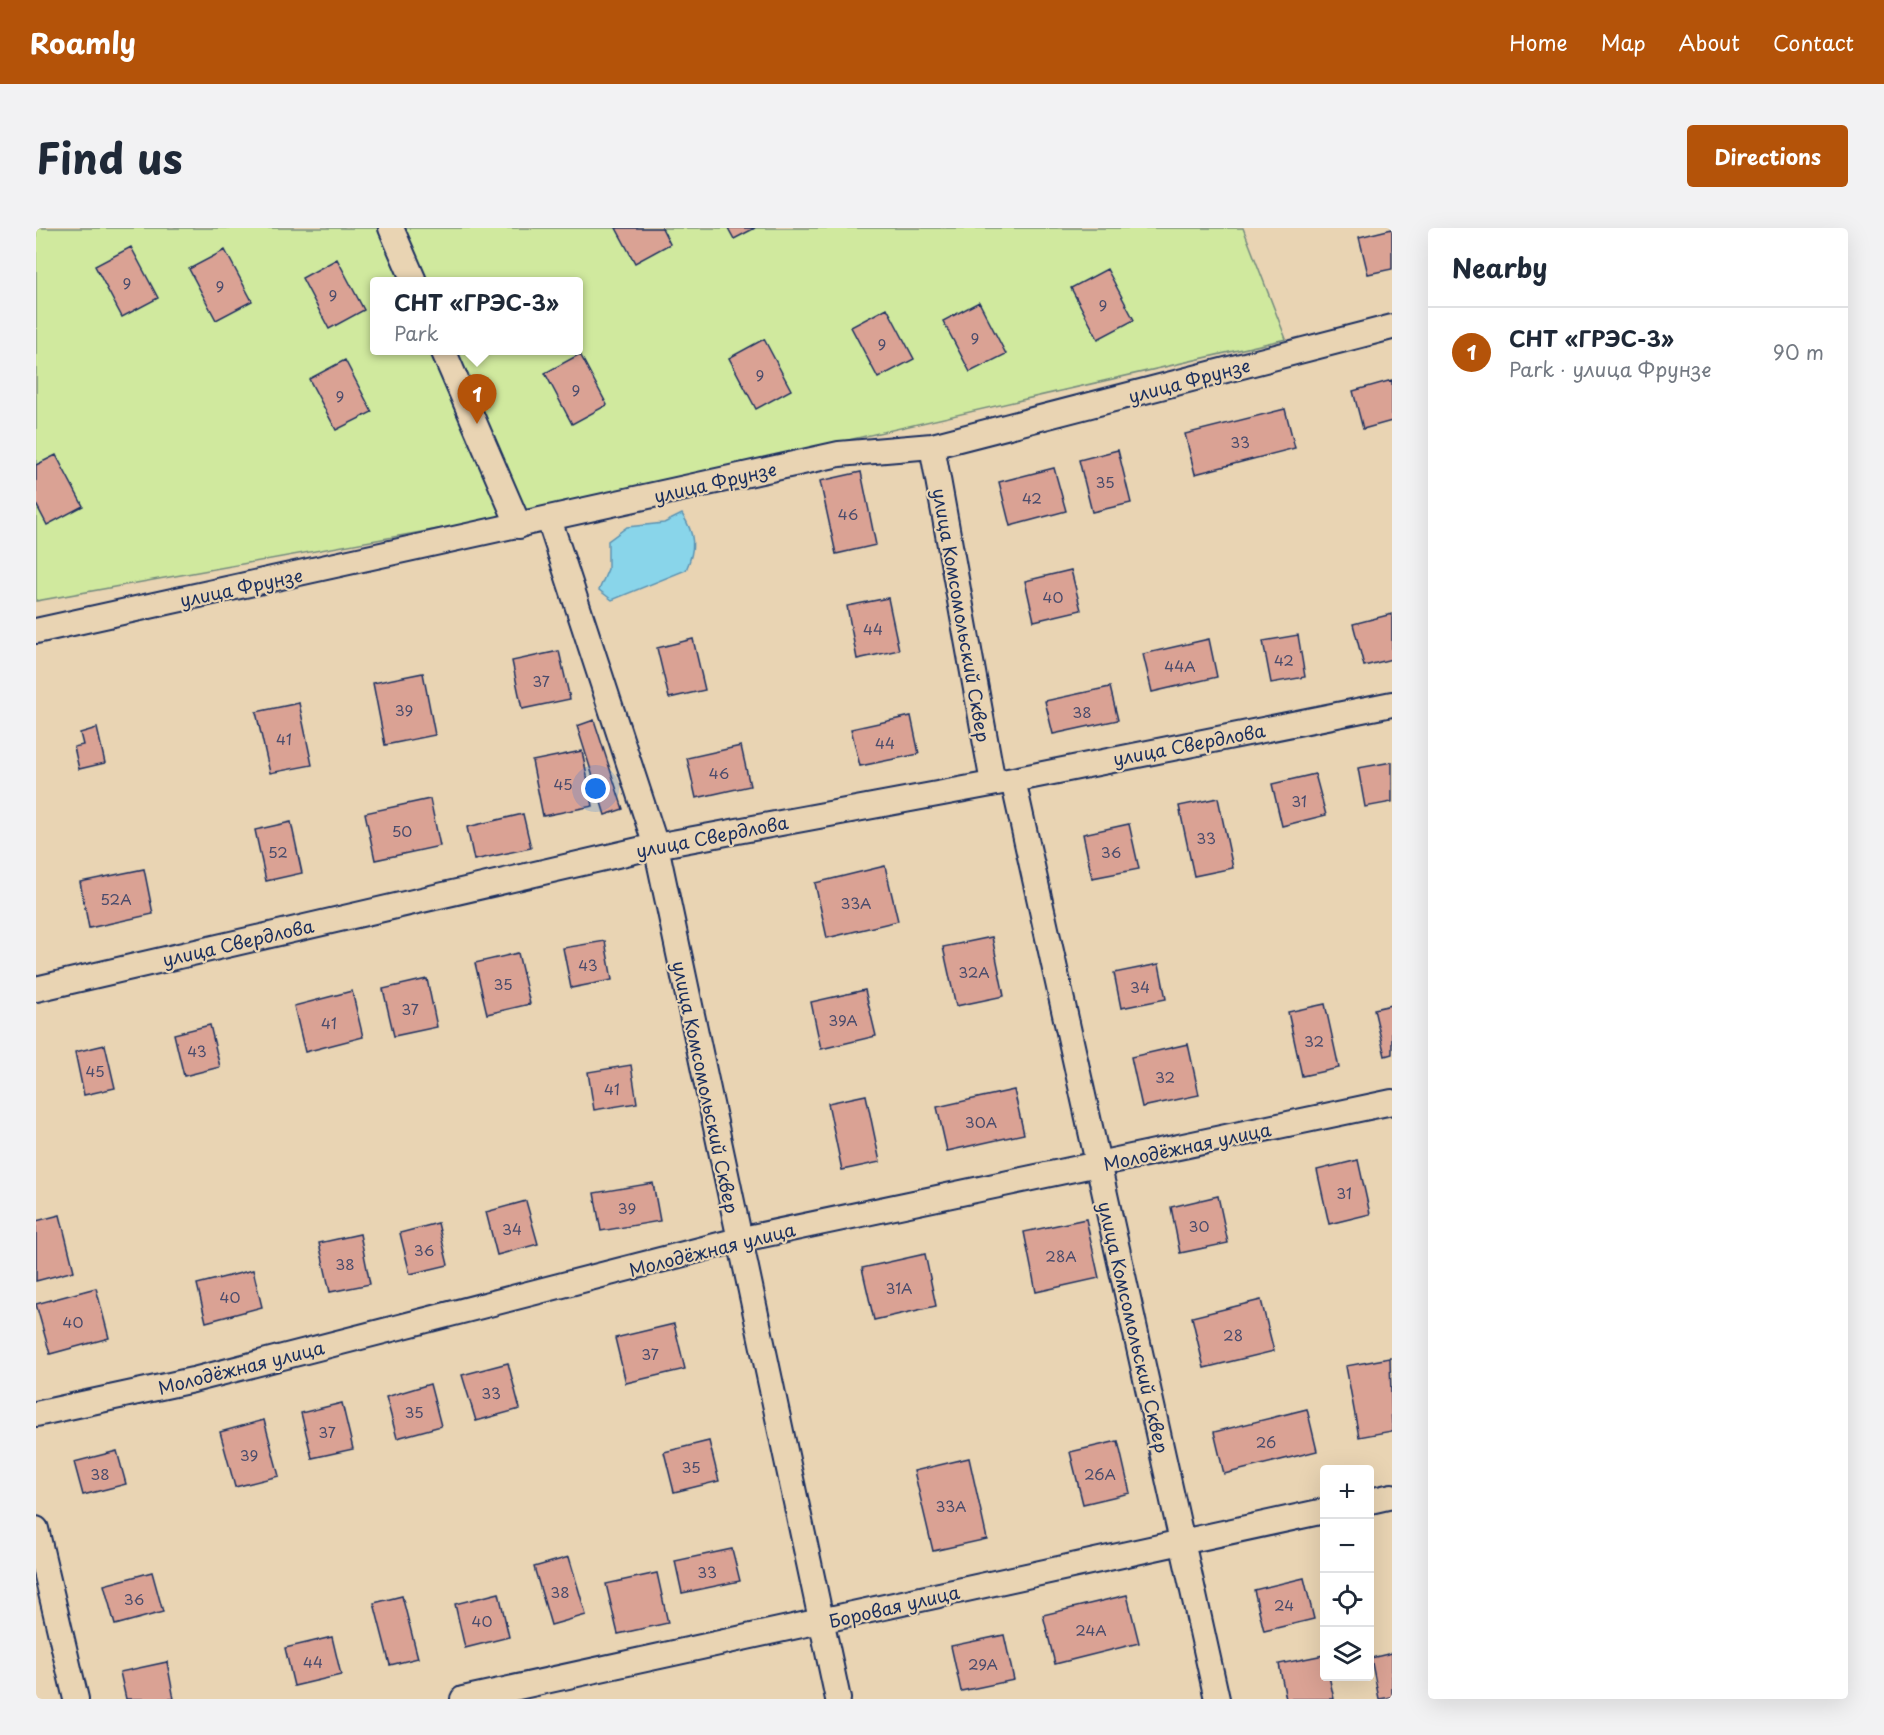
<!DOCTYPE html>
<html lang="en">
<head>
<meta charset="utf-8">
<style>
	body { margin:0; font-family:"Playpen Sans",sans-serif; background:#f2f2f3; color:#1f2937 }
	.controls { position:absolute; right:18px; bottom:18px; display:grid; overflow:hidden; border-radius:6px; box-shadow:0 6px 24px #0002 }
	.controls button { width:54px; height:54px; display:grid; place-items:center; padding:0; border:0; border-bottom:2px solid #e0e1e3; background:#fff; color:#1f2937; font:30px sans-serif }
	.you { position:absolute; left:560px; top:561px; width:21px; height:21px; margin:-15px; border:4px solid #fff; border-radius:50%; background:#1a73e8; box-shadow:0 0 0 9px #1a73e833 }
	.badge { display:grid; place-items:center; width:39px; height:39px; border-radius:50%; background:#b45309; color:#fff; font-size:20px; font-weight:700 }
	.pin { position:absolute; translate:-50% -50px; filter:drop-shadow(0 2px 3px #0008) }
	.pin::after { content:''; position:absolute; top:32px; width:21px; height:18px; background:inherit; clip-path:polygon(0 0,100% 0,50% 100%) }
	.popup { position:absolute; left:334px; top:49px; width:213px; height:78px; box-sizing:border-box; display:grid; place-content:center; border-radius:6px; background:#fff; filter:drop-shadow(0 2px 4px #0005); font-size:20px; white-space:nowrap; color:#747a83 }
	.popup b { font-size:22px; color:#1f2937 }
	.popup::after { content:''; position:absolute; left:50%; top:100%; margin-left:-12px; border:12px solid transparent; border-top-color:#fff }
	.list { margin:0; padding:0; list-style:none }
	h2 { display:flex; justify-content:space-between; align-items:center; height:78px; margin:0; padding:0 24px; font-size:26px }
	h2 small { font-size:20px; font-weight:400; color:#747a83 }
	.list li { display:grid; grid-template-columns:39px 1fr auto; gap:18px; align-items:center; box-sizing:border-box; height:90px; padding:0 24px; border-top:2px solid #e0e1e3 }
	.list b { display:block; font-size:22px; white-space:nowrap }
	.list p { margin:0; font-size:20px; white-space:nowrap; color:#747a83 }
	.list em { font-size:20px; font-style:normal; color:#747a83 }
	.icon { flex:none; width:33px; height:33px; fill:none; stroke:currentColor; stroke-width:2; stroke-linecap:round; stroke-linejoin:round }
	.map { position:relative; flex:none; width:1356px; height:1471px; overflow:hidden; border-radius:6px }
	header { display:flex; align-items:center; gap:36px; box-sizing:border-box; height:84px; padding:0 30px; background:#b45309; color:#fff }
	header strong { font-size:28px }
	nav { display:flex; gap:33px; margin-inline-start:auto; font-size:21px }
	.intro { display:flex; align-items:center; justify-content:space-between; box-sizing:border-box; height:144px; padding:0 36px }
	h1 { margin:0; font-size:42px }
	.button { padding:15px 27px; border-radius:6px; background:#b45309; color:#fff; font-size:21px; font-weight:700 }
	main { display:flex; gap:36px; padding:0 36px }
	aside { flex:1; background:#fff; border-radius:6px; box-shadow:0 6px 24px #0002 }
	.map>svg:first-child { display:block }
</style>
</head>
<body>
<header>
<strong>Roamly</strong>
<nav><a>Home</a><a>Map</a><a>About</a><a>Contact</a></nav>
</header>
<div class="intro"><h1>Find us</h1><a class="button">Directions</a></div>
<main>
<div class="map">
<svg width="1356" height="1471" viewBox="0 0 1356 1471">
	<rect width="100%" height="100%" fill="#e9d4b3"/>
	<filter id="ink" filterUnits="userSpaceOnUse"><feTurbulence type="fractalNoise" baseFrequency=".0167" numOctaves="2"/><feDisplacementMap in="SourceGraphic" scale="12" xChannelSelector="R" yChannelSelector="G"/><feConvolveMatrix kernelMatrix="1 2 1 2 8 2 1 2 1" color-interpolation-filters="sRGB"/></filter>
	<g filter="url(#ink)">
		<!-- green -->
		<path fill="#d0e99e" stroke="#768c7e" stroke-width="1.5" fill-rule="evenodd" d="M0,0H1207L1250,111L513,281L0,373ZM339,53H543V122H339Z"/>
		<!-- water -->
		<path fill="#89d5ea" stroke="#5d93b2" stroke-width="1.5" d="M646,286C659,306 660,320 650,342L576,372L563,362L572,341V313L591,299L628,295Z"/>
		<!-- building -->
		<path fill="#daa294" stroke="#1b2f5e" stroke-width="1.5" d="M580,0H626L634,16L599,35Z
			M692,0H719L698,11Z
			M1356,1V41L1332,46L1323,9Z
			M95,19L122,70L86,89L59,38Z
			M189,22L216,73L180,92L153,41Z
			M301,31L328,82L293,101L266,50Z
			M1071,41L1098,92L1062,111L1035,60Z
			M943,74L970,126L934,144L907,93Z
			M851,80L878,131L842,150L815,99Z
			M728,111L755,162L720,181L693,130Z
			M544,126L571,177L536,196L509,145Z
			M309,132L336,184L300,202L273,151Z
			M1356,152V193L1327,201L1317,163Z
			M1249,181L1259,220L1159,246L1149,206Z
			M1082,222L1095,275L1056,284L1043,232Z
			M20,227L47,278L11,297L0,276V237Z
			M1018,240L1030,283L974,298L963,254Z
			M825,244L840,317L800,326L784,253Z
			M1035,342L1045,382L998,393L989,353Z
			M852,370L863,422L821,431L811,378Z
			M1356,386V431L1328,438L1317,396Z
			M1262,407L1269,449L1235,455L1227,413Z
			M657,411L669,462L633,470L621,420Z
			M1173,411L1181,449L1116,464L1107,426Z
			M523,423L534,471L486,481L476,433Z
			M387,445L399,507L349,517L337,455Z
			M1074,459L1082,492L1017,506L1009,473Z
			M263,475L276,537L234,545L220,484Z
			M875,488L883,526L824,538L815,501Z
			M558,492L587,581L569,587L541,498Z
			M61,500L69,535L43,541L38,519L47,517L44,505Z
			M705,518L714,558L660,570L651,530Z
			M546,523L557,578L507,588L496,533Z
			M1356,534V574L1329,579L1322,540Z
			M1279,546L1290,587L1246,598L1236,556Z
			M1182,570L1197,640L1158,648L1143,578Z
			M394,571L404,618L339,632L329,585Z
			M487,586L495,620L438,632L431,599Z
			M255,594L266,645L230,653L219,602Z
			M1093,596L1103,641L1056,650L1047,606Z
			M849,638L862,693L791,710L779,655Z
			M108,641L117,686L53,700L44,654Z
			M956,709L968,768L920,778L907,719Z
			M569,713L576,752L535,760L527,720Z
			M482,725L494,776L451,786L439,735Z
			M1123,736L1130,771L1085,780L1078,745Z
			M391,751L401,799L358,808L347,761Z
			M829,762L840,808L785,821L775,774Z
			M316,763L327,809L269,824L258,778Z
			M1289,776L1303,840L1266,848L1252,784Z
			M1356,777V826L1349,828L1338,781Z
			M174,797L184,839L148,848L138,806Z
			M1152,816L1163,867L1106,879L1095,829Z
			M69,817L79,860L48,867L39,824Z
			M595,837L601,875L558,882L552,844Z
			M978,862L988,906L911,923L901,879Z
			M830,867L844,934L806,942L792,875Z
			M1322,932L1334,986L1293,996L1281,942Z
			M617,955L624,993L565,1003L558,965Z
			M1182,968L1192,1015L1144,1025L1135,979Z
			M490,973L502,1016L461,1027L450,984Z
			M24,987L38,1043L0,1053V993Z
			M1050,991L1063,1050L1000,1064L988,1004Z
			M402,995L412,1037L374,1046L364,1005Z
			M324,1006L334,1056L294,1064L283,1015Z
			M889,1026L900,1078L838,1092L826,1040Z
			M217,1042L226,1079L170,1094L161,1056Z
			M60,1060L73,1110L14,1126L0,1076Z
			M1225,1072L1238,1123L1168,1140L1156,1089Z
			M638,1096L649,1141L590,1155L579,1110Z
			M1354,1130L1356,1203L1323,1209L1310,1138Z
			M472,1135L484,1181L440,1193L426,1147Z
			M394,1156L405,1198L361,1210L350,1169Z
			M306,1175L317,1221L276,1230L265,1185Z
			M1271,1181L1281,1223L1188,1246L1178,1204Z
			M228,1192L243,1248L199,1259L184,1204Z
			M673,1213L683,1253L638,1264L628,1224Z
			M1082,1213L1094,1265L1047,1276L1034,1224Z
			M81,1223L90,1256L47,1267L38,1234Z
			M933,1230L951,1311L897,1323L878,1243Z
			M696,1321L704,1353L646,1365L639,1333Z
			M533,1329L550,1387L515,1397L498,1339Z
			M116,1344L127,1384L79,1397L68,1357Z
			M621,1345L632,1395L582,1406L570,1356Z
			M1268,1350L1278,1391L1228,1403L1218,1362Z
			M463,1365L473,1409L429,1420L419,1376Z
			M1091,1367L1103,1415L1019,1436L1007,1387Z
			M366,1368L382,1430L354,1437L338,1375Z
			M968,1407L978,1452L925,1463L915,1418Z
			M296,1409L305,1447L258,1458L249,1420Z
			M1356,1425V1469L1343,1471L1335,1430Z
			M1288,1427V1448H1293L1298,1471H1250L1243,1436Z
			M131,1434L138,1471H90L84,1444Z"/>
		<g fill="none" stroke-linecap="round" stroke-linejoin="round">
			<!-- street casing -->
			<g stroke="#1b2f5e" stroke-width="28">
				<path id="street" d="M355,0L378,53
					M407,122L483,298
					M896,218L957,555
					M513,291L620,618L802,1471
					M0,403L803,226L896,218L1356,99
					M977,552L1181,1471
					M0,761L620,618L977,552L1356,476
					M0,1186L157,1152L702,1012L1356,874
					M1334,1273L1356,1268
					M0,1301L40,1471
					M427,1471L1288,1283"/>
			</g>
			<!-- street -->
			<use href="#street" stroke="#e9d4b3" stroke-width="24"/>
		</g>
	</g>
	<g text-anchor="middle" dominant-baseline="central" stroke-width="4.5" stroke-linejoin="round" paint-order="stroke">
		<!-- number labels -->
		<g font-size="15" fill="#4b4c6c">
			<text x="91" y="54">9</text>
			<text x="184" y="57">9</text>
			<text x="297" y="66">9</text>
			<text x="1067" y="76">9</text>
			<text x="939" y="109">9</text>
			<text x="846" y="115">9</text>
			<text x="724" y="146">9</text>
			<text x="540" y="161">9</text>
			<text x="304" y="167">9</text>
			<text x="1204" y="213">33</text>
			<text x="1069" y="253">35</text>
			<text x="996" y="269">42</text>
			<text x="812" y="285">46</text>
			<text x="1017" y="368">40</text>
			<text x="837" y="400">44</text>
			<text x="1248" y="431">42</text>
			<text x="1144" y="437">44А</text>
			<text x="505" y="452">37</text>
			<text x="368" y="481">39</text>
			<text x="1046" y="483">38</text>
			<text x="248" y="510">41</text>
			<text x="849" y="514">44</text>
			<text x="683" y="544">46</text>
			<text x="527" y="555">45</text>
			<text x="1263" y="572">31</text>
			<text x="366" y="602">50</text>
			<text x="1170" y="609">33</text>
			<text x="242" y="623">52</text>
			<text x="1075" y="623">36</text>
			<text x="80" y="670">52А</text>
			<text x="820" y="674">33А</text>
			<text x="552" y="736">43</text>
			<text x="938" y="743">32А</text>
			<text x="467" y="755">35</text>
			<text x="1104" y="758">34</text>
			<text x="374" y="780">37</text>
			<text x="807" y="791">39А</text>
			<text x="293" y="794">41</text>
			<text x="1278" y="812">32</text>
			<text x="161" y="822">43</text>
			<text x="59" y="842">45</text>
			<text x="1129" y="848">32</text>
			<text x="576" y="860">41</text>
			<text x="945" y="893">30А</text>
			<text x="1308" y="964">31</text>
			<text x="591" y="979">39</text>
			<text x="1163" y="997">30</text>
			<text x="476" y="1000">34</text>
			<text x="388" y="1021">36</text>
			<text x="1025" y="1027">28А</text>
			<text x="309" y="1035">38</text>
			<text x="863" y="1059">31А</text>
			<text x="194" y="1068">40</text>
			<text x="37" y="1093">40</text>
			<text x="1197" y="1106">28</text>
			<text x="614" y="1125">37</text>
			<text x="455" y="1164">33</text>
			<text x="378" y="1183">35</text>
			<text x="291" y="1203">37</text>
			<text x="1230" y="1213">26</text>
			<text x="213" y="1226">39</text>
			<text x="655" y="1238">35</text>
			<text x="64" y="1245">38</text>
			<text x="1064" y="1245">26А</text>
			<text x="915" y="1277">33А</text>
			<text x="671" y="1343">33</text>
			<text x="524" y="1363">38</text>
			<text x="98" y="1370">36</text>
			<text x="1248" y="1376">24</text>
			<text x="446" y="1392">40</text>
			<text x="1055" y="1401">24А</text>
			<text x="277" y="1433">44</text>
			<text x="947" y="1435">29А</text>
		</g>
		<!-- street labels -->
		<g font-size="18" fill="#1b2f5e" stroke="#e9d4b3">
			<text transform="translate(1153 152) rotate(-15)">улица Фрунзе</text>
			<text transform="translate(679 254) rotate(-13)">улица Фрунзе</text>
			<text transform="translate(205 359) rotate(-12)">улица Фрунзе</text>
			<text transform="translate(926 387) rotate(80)">улица Комсомольский Сквер</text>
			<text transform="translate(1153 516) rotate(-11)">улица Свердлова</text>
			<text transform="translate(676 608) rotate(-11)">улица Свердлова</text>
			<text transform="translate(202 714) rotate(-13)">улица Свердлова</text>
			<text transform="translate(670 859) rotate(78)">улица Комсомольский Сквер</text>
			<text transform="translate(1151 918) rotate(-12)">Молодёжная улица</text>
			<text transform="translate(676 1021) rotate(-14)">Молодёжная улица</text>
			<text transform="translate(1098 1099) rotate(77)">улица Комсомольский Сквер</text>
			<text transform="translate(205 1139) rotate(-14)">Молодёжная улица</text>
			<text transform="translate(858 1378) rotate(-13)">Боровая улица</text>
		</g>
	</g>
</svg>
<div class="controls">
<button>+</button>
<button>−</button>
<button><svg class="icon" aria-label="locate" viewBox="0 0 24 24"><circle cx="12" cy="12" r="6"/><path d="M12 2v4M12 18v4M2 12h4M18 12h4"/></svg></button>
<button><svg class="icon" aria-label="layers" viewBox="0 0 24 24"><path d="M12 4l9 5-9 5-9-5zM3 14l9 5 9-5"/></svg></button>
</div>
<div class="you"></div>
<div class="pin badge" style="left:441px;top:196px">1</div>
<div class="popup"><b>СНТ «ГРЭС-3»</b>Park</div>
</div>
<aside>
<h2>Nearby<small></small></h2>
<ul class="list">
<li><span class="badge">1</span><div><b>СНТ «ГРЭС-3»</b><p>Park · улица Фрунзе</p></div><em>90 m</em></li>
</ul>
</aside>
</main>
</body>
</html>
